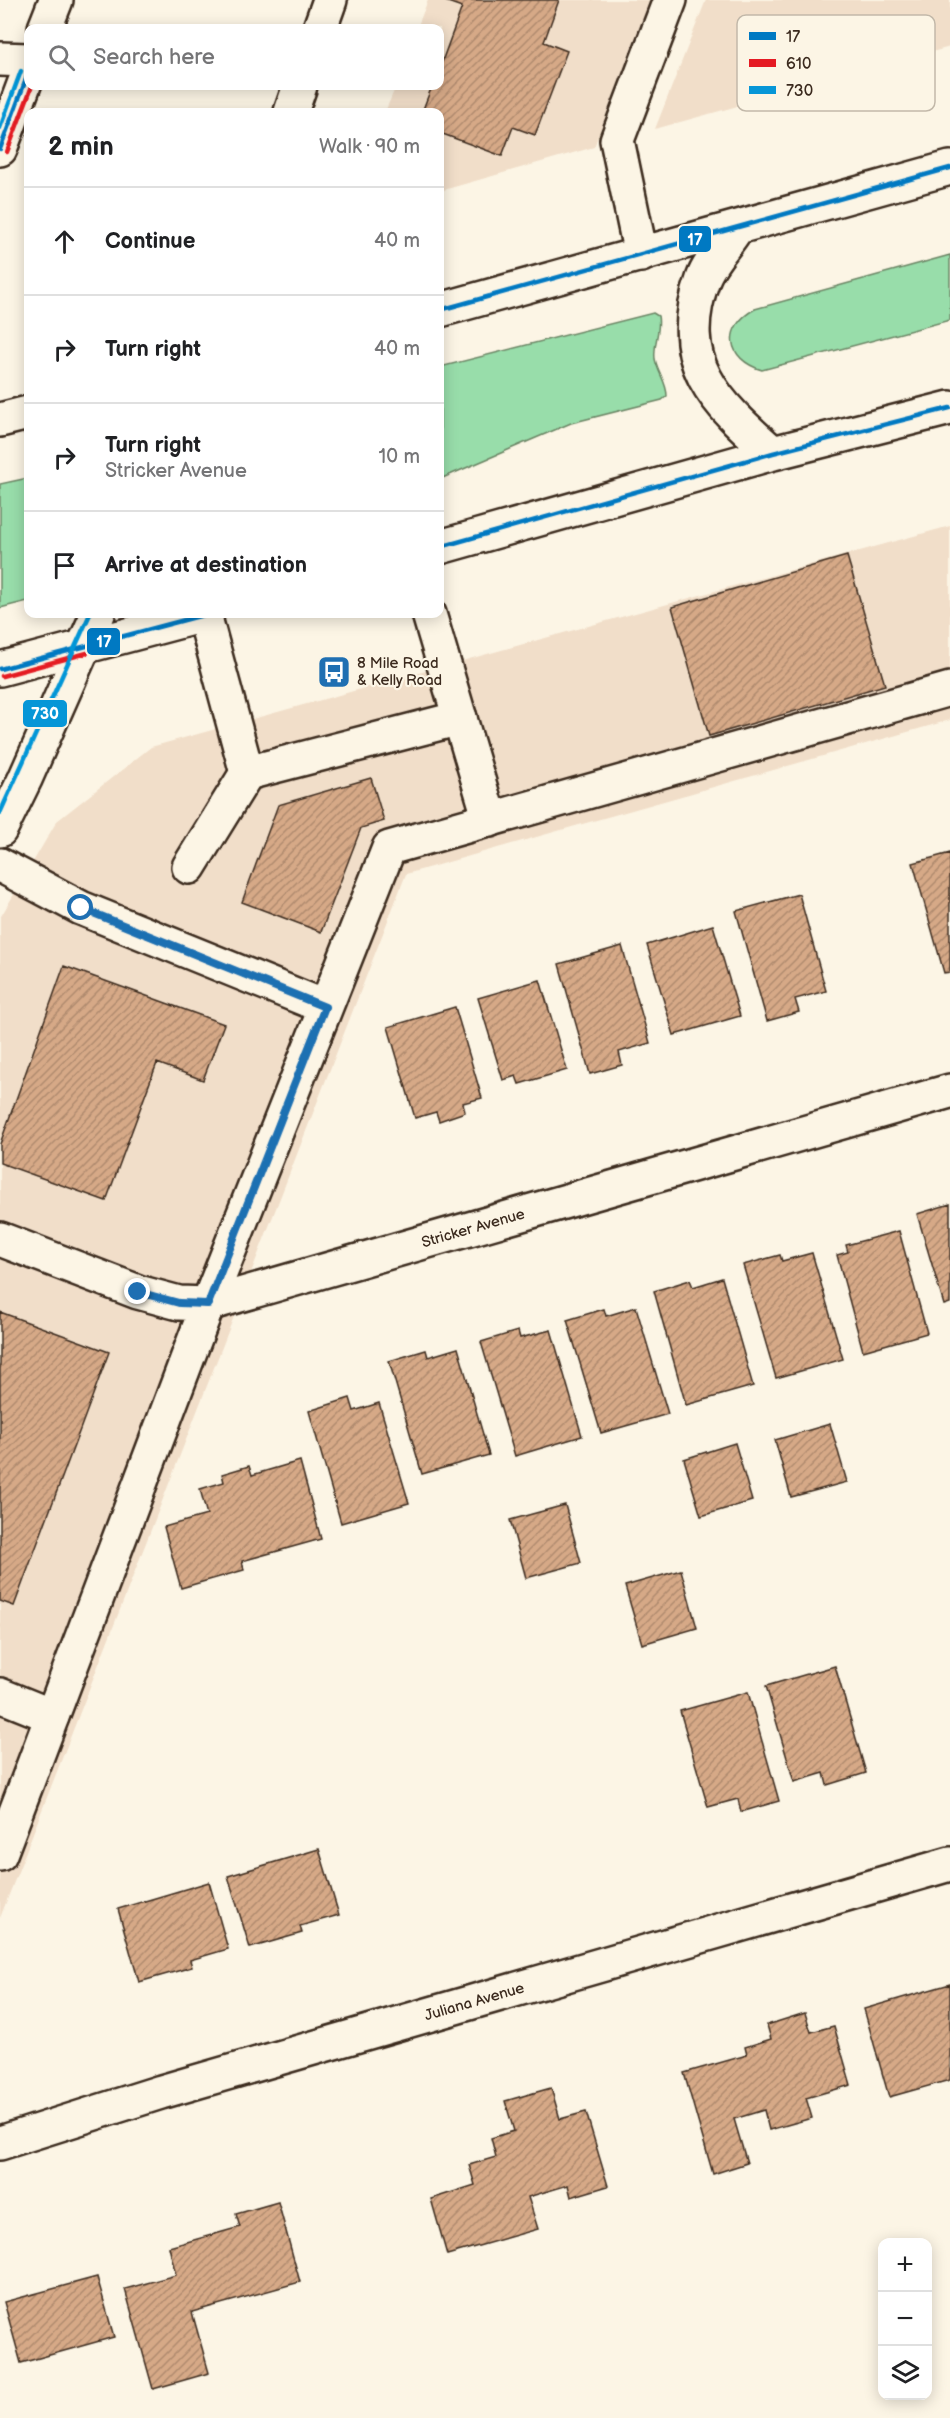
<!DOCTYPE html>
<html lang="en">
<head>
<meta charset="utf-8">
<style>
	body { margin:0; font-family:"Balsamiq Sans",sans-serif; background:#f2f2f2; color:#202124 }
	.controls { position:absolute; right:18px; bottom:18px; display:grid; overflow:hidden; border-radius:12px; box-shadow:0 3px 15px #0003 }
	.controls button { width:54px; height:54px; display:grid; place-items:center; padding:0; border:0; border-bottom:2px solid #e0e0e0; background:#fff; color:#202124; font:30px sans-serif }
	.stop { position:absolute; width:18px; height:18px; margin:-14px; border:4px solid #1f6fb2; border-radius:50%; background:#fff }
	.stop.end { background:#1f6fb2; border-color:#fff; box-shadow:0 2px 6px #0008 }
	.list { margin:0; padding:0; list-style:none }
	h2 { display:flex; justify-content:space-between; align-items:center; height:78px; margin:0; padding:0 24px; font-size:26px }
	h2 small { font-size:20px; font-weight:400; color:#757577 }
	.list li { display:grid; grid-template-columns:39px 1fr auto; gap:18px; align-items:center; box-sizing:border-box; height:108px; padding:0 24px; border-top:2px solid #e0e0e0 }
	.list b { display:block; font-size:22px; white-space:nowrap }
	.list p { margin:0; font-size:20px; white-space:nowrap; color:#757577 }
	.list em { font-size:20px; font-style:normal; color:#757577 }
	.icon { flex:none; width:33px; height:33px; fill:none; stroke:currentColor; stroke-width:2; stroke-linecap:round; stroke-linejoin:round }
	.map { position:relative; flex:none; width:950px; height:2418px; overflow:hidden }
	.search { position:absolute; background:#fff; box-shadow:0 3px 15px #0003; left:24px; top:24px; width:420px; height:66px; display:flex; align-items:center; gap:15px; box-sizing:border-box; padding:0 21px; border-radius:12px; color:#757577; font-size:22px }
	.panel { position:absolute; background:#fff; box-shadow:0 3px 15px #0003; left:24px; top:108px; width:420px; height:510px; border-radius:12px }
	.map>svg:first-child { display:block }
</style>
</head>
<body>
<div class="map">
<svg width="950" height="2418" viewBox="0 0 950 2418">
	<defs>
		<pattern id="building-hatch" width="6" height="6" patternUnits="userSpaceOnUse" patternTransform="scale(1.5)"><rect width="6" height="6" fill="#d6a987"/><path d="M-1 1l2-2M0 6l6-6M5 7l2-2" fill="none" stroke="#af8a6e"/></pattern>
	</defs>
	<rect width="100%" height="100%" fill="#fcf5e5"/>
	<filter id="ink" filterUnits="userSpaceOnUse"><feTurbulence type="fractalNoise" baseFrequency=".0167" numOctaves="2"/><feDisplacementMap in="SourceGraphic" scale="12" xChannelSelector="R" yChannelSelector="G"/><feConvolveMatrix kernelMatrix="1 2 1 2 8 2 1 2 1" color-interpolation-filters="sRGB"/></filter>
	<g filter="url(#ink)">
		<!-- built -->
		<path fill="#f1dec9" d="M428,0H650L594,147L440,191V112H385L396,86H440V28H417Z
			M706,0H950V47L655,129Z
			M950,526V720L406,874L0,1918V918L57,821L151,747Z"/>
		<!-- grass -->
		<path fill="#98ddaa" stroke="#6a8464" stroke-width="1.5" d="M950,255V320L762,370C726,359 722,327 755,309Z
			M653,313L658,316C661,331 653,344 655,359C658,373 667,383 667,396L662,400L571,423L440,479V367Z
			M28,478V601L0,608V484Z"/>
		<!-- building -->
		<path fill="url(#building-hatch)" stroke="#3b2a1e" stroke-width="1.5" d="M442,0H559L544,42L567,51L535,135L513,127L502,156L440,133V112H422L432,86H440V67L462,7Z
			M847,556L885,685L709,736L672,607Z
			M371,778L384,821L361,828L321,932L242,902L278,805Z
			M950,853V972L944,973L913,863Z
			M799,894L826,991L795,999L799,1012L767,1021L736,911Z
			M713,925L740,1016L674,1035L647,945Z
			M622,946L650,1043L619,1052L622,1065L590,1074L559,964Z
			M64,966L224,1024L203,1080L157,1063L106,1201L0,1163V1144Z
			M540,980L567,1070L519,1084L516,1076L503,1080L478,998Z
			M455,1007L482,1098L463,1103L465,1112L439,1121L436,1112L415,1118L388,1027Z
			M950,1204V1303L944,1305L917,1214Z
			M899,1231L927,1333L863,1351L837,1255L848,1252L846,1245Z
			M812,1253L843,1359L776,1378L743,1265L780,1255L782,1261Z
			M722,1278L753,1386L686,1405L654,1291L690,1280L693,1287Z
			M636,1307L668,1414L601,1433L567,1320L604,1309L606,1316Z
			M0,1312L109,1352L14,1606L0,1601Z
			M551,1330L582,1436L515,1456L481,1342L518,1331L520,1338Z
			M458,1348L489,1455L422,1474L389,1361L426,1350L428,1357Z
			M350,1398L354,1411L379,1403L409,1503L341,1523L309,1411Z
			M830,1424L847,1482L791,1497L775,1440Z
			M735,1443L752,1501L701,1516L684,1459Z
			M300,1461L321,1539L242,1561L244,1570L181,1588L164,1527L207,1515L200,1489L224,1482L222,1474L249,1466L252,1475Z
			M565,1505L581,1563L526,1578L510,1520Z
			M681,1570L697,1628L642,1644L625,1586Z
			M835,1666L866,1773L827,1785L824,1773L794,1782L766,1686Z
			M748,1692L779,1801L741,1812L738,1799L708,1807L680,1711Z
			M319,1849L339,1915L300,1926L302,1933L250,1948L228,1876Z
			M209,1882L228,1949L190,1960L192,1967L139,1982L118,1909Z
			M950,1984V2080L889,2097L864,2009Z
			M805,2013L811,2032L834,2026L851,2085L806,2098L812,2118L769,2130L764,2110L734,2119L747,2163L713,2174L684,2073L747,2055L745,2047L771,2039L767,2025Z
			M551,2088L560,2119L586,2112L608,2186L571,2197L568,2185L528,2197L538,2229L447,2255L431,2199L475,2185L469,2165L496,2157L491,2138L514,2131L505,2101Z
			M278,2202L300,2282L192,2312L209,2373L153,2389L125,2289L176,2275L169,2247L240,2227L236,2214Z
			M97,2277L114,2337L21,2363L4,2302Z"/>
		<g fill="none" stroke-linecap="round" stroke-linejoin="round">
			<!-- minor casing -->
			<g stroke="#3b2a1e" stroke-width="38">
				<g id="minor">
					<path d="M45,28L56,0"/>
					<path d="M320,28L330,0"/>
					<path d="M0,59L28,60"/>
					<path d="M291,112L300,86"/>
					<path d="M0,149L28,74"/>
					<path d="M641,255L617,140L670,0"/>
					<path d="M204,614L247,773L460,718"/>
					<path d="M429,614L490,820"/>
					<path d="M0,830L25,779L98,614"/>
					<path d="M0,865L81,908L325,1007"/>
					<path d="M189,867L247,773"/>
					<path id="s1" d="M0,1239L138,1292L179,1303L208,1304L950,1091"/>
					<path d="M0,1695L52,1716"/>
					<path d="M0,1854L208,1304L389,848L950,689"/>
					<path id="s2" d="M0,2143L161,2092L950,1864"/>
				</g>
			</g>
			<!-- highway casing -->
			<g stroke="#3b2a1e" stroke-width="38">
				<path id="highway" d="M736,229C726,245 709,262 703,279C673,362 715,402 773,453
					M440,310L950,168
					M0,420L28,413
					M440,547L773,453L950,408
					M0,669L207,614"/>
			</g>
			<!-- minor -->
			<use href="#minor" stroke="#fcf5e5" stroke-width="33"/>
			<!-- highway -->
			<use href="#highway" stroke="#fcf5e5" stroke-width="33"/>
			<!-- bus-1 casing -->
			<g stroke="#fcf5e5" stroke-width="9">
				<path id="bus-1" d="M0,149L28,74
					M440,310L950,168
					M440,547L773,453L950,408
					M0,669L207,614"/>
			</g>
			<!-- bus-2 casing -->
			<g stroke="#fcf5e5" stroke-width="9">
				<path id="bus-2" d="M7,152L32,86
					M2,676L87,653"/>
			</g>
			<!-- bus-3 casing -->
			<g stroke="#fcf5e5" stroke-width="9">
				<path id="bus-3" d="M0,128L21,71
					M0,813L90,614"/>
			</g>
			<!-- bus-1 -->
			<use href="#bus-1" stroke="#0079c2" stroke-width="4.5"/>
			<!-- bus-2 -->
			<use href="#bus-2" stroke="#e51a23" stroke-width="4.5"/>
			<!-- bus-3 -->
			<use href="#bus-3" stroke="#0696d7" stroke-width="4.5"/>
		</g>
	</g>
	<g fill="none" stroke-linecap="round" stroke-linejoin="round" filter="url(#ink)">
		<!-- route -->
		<path stroke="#1f6fb2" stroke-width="8" d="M81,908L325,1007L208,1304L179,1303L138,1292"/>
	</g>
	<!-- icons -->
	<defs>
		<g id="bus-square" transform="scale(1.725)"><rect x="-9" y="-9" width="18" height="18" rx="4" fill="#1f6fb2" stroke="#fcf5e5"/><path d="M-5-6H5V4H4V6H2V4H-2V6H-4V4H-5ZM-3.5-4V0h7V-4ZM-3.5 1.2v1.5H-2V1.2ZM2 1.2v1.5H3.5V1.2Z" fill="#fff"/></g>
	</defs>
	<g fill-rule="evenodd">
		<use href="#bus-square" x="334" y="672"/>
	</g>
	<g text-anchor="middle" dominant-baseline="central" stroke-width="4.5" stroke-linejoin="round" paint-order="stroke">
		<!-- poi labels -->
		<g font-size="15" fill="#3b2a1e" stroke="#fcf5e5" text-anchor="start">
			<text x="357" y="663">8 Mile Road<tspan x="357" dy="17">&amp; Kelly Road</tspan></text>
		</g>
		<!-- street labels -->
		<g font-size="15" fill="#3b2a1e" stroke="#fcf5e5">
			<text stroke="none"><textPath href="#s1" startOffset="495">Stricker Avenue</textPath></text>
			<text stroke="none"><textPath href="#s2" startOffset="495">Juliana Avenue</textPath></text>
		</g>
	</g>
	<!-- legend -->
	<rect x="737" y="15" width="198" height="96" rx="9" fill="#fcf5e5" stroke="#c2b8a9" stroke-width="1.5"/>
	<rect x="749" y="32" width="27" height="8" fill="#0079c2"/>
	<rect x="749" y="59" width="27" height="8" fill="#e51a23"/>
	<rect x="749" y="86" width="27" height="8" fill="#0696d7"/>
	<g font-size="16" fill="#3b2a1e">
		<text x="786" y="42">17</text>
		<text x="786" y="69">610</text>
		<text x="786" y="96">730</text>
	</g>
	<g stroke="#fcf5e5" stroke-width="2">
		<rect x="678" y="225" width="34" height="28" rx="6" fill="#0079c2"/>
		<rect x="86" y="627" width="35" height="29" rx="6" fill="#0079c2"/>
		<rect x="22" y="699" width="46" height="29" rx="6" fill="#0696d7"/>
	</g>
	<g font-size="16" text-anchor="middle" font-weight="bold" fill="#fff">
		<text x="695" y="245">17</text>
		<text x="104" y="647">17</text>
		<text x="45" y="719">730</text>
	</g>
</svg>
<div class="controls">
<button>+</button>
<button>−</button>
<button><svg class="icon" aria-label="layers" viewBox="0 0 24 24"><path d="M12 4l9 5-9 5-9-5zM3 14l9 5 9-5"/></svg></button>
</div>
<div class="stop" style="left:81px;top:908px"></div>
<div class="stop end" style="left:138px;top:1292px"></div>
<div class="search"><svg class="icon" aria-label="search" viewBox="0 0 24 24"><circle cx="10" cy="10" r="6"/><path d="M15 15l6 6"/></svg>Search here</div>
<section class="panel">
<h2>2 min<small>Walk · 90 m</small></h2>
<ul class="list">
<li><svg class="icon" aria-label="ahead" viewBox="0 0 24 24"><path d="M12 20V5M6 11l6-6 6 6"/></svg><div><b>Continue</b></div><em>40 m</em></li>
<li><svg class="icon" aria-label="right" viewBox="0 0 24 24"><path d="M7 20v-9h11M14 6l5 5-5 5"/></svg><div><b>Turn right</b></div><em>40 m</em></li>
<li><svg class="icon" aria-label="right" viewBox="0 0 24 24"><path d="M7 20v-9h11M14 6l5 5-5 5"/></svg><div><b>Turn right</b><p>Stricker Avenue</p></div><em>10 m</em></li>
<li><svg class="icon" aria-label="arrive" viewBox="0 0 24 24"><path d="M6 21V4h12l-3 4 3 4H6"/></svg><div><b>Arrive at destination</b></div></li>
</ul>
</section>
</div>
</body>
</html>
